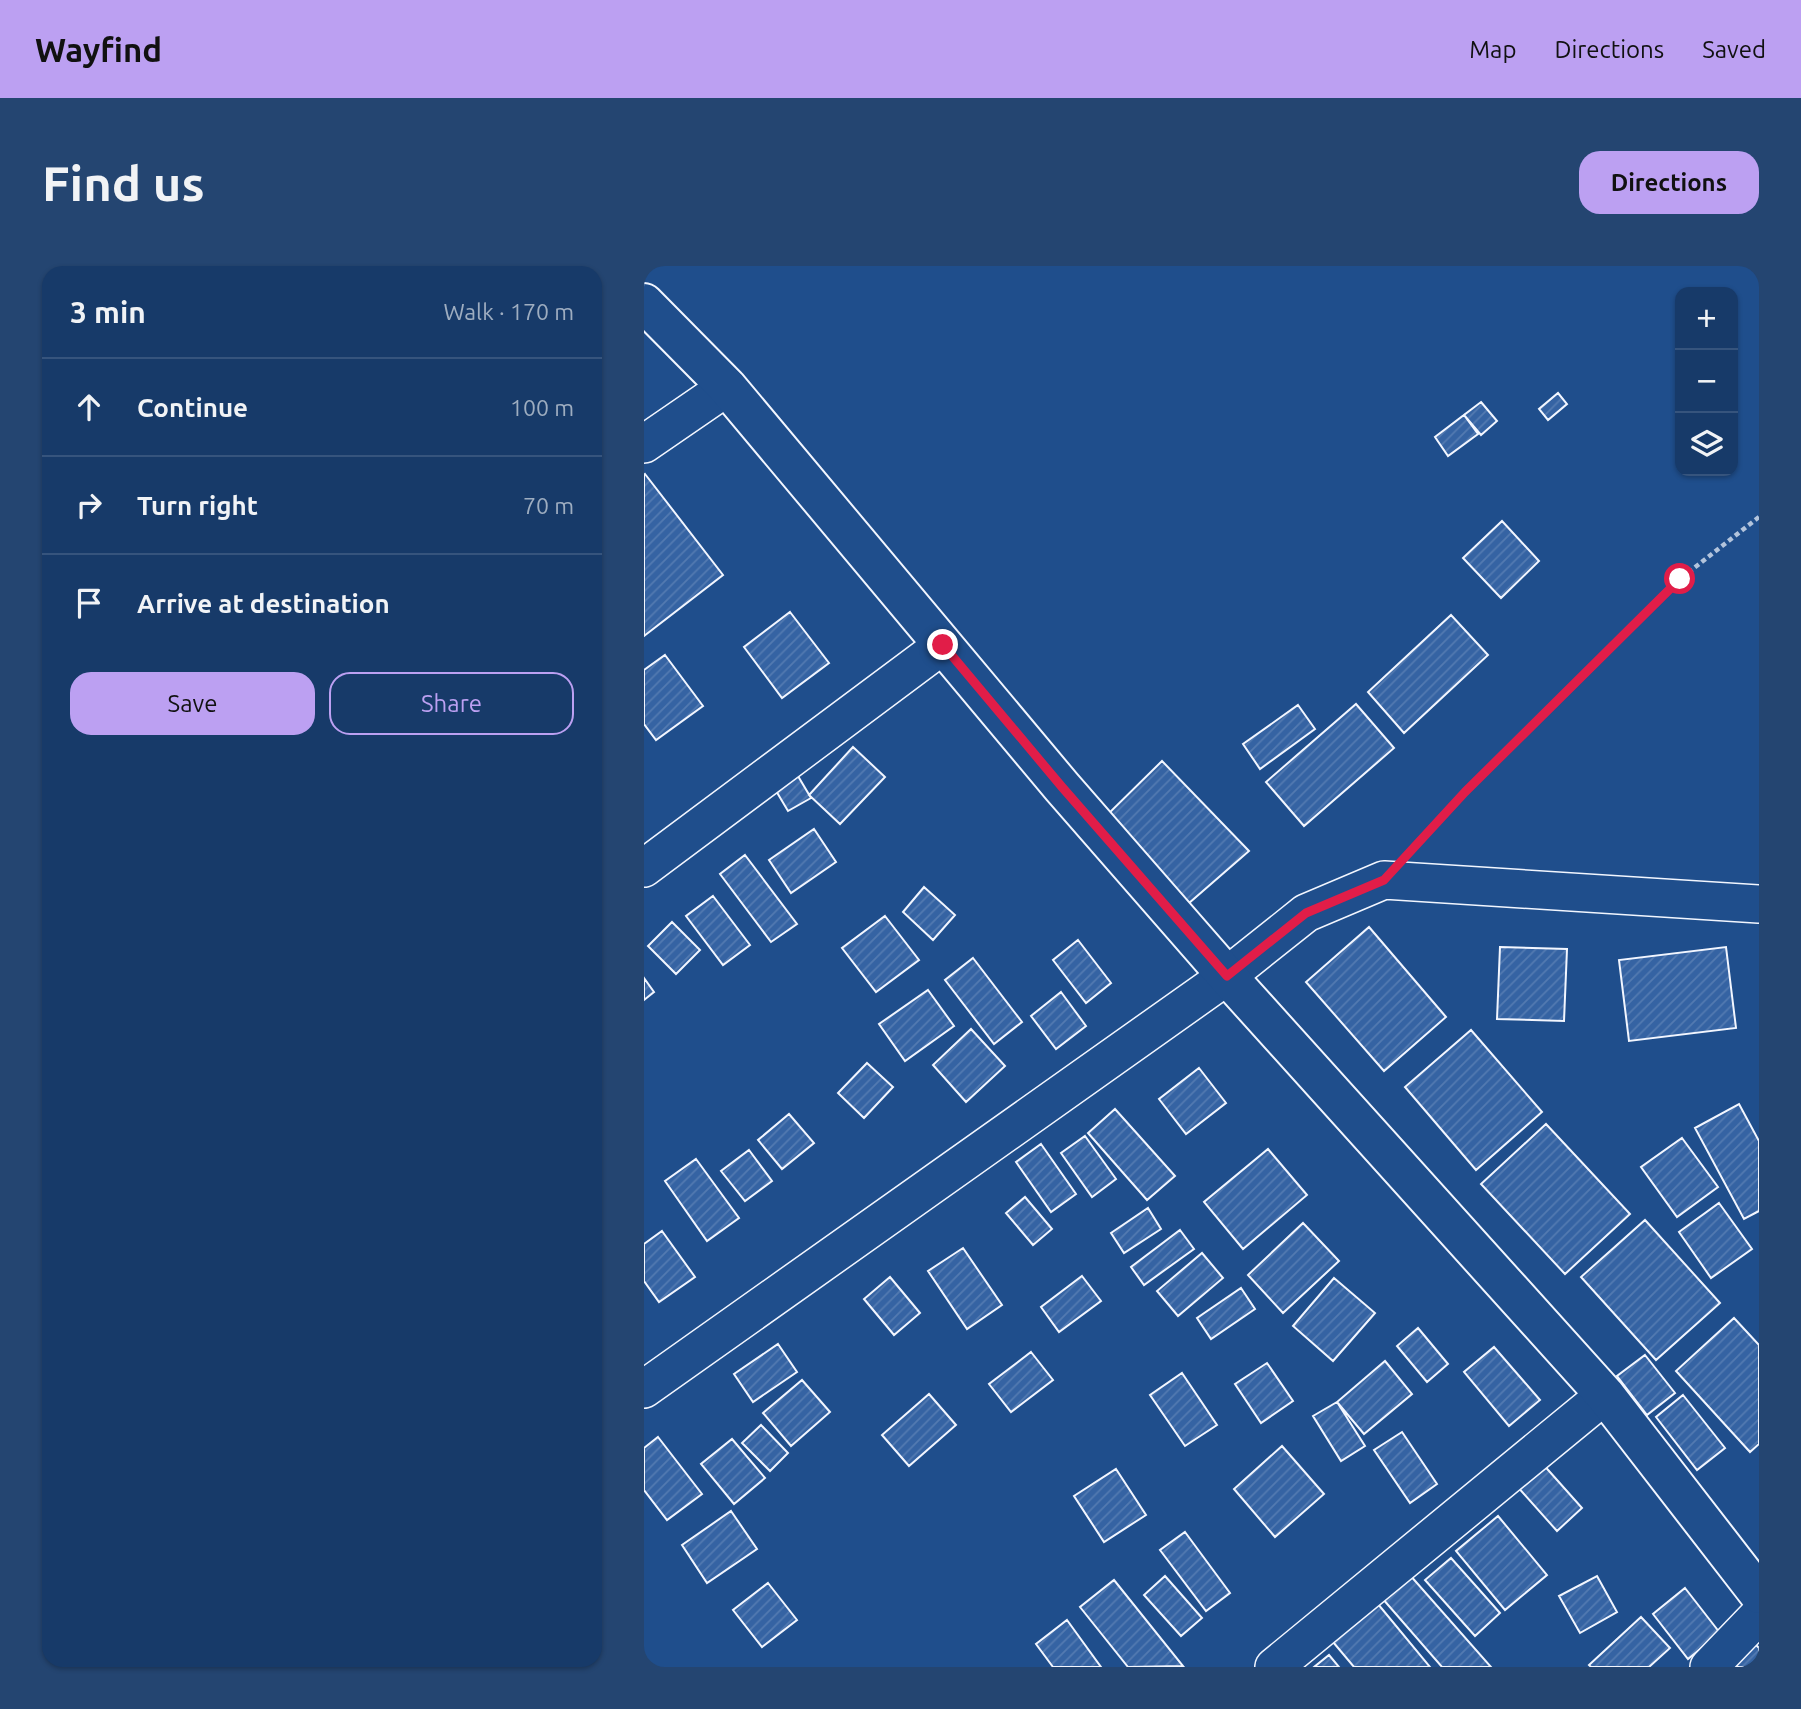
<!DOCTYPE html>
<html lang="en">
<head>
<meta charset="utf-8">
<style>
	body { margin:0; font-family:Ubuntu,sans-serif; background:#244571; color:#f1f3f6 }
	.controls { position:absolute; right:21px; top:21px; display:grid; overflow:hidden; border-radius:14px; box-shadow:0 2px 5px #0004 }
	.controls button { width:63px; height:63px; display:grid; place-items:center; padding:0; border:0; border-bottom:2px solid #36547d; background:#173a69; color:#f1f3f6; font:35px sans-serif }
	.stop { position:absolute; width:21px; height:21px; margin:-16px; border:5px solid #e11d48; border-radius:50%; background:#fff }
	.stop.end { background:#e11d48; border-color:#fff; box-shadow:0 2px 7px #0008 }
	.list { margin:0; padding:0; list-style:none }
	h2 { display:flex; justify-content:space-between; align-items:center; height:91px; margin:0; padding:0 28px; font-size:30px }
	h2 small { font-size:23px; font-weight:400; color:#9eadc0 }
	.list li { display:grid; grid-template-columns:46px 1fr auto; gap:21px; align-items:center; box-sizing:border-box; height:98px; padding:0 28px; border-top:2px solid #36547d }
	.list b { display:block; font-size:26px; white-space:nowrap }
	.list em { font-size:23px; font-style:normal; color:#9eadc0 }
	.actions { display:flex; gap:14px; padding:21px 28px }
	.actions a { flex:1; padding:16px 0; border:2px solid #bca0f2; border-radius:21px; text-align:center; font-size:24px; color:#bca0f2 }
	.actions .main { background:#bca0f2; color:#111 }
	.icon { flex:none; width:38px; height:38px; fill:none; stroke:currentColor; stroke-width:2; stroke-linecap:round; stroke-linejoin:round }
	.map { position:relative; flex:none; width:1115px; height:1401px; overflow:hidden; border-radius:21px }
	header { display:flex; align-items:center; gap:42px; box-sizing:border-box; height:98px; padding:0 35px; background:#bca0f2; color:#111 }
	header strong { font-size:33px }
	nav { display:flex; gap:38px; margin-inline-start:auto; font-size:24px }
	.intro { display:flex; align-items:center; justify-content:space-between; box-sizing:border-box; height:168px; padding:0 42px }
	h1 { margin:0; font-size:49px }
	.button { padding:18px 32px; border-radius:21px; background:#bca0f2; color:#111; font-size:24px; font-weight:700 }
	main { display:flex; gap:42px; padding:0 42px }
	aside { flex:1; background:#173a69; border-radius:21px; box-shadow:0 2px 5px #0004 }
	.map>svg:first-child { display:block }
</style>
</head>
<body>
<header>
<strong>Wayfind</strong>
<nav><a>Map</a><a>Directions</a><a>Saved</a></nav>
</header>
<div class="intro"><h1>Find us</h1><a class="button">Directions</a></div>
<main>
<aside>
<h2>3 min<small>Walk · 170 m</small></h2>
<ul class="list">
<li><svg class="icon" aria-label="ahead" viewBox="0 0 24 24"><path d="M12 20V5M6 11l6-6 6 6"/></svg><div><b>Continue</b></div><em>100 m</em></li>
<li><svg class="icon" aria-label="right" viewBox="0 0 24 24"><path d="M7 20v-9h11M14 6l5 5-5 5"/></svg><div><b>Turn right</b></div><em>70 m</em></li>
<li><svg class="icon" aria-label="arrive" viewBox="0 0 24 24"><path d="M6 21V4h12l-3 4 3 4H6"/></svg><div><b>Arrive at destination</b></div></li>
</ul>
<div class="actions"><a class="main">Save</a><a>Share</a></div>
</aside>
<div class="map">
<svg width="1115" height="1401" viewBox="0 0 1115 1401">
	<defs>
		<pattern id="building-hatch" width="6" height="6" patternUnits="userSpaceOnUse" patternTransform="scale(1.75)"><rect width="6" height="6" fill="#3563a3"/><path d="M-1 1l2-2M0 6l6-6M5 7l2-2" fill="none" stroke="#537ab1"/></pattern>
	</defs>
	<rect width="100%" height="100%" fill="#1f4e8c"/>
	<!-- building -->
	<path fill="url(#building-hatch)" stroke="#f2f6ff" stroke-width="2" d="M914,127L923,138L904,154L895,143Z
		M837,136L853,155L837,169L820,149Z
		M820,149L834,168L804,190L791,171Z
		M1,208L79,309L0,370V209Z
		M858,255L895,295L857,332L819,292Z
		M146,346L185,397L138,432L100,381Z
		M807,349L844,389L760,467L724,426Z
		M21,389L59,440L12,474L0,458V404Z
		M712,438L750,482L660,560L622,516Z
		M654,439L671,463L616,503L599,478Z
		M209,481L241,511L196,558L165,529Z
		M518,495L605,585L537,644L459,553Z
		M151,505L167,532L144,545L128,518Z
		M170,563L192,596L147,627L125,594Z
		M101,589L153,658L127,676L76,608Z
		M280,621L311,649L289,674L259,646Z
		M69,630L106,679L79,699L42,650Z
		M241,650L275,694L232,726L198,682Z
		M28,656L56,684L32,708L4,680Z
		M725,661L802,751L740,805L662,716Z
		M434,674L467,717L442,737L409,694Z
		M856,681L923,683L920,755L853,753Z
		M1082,681L1092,762L985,775L975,694Z
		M329,692L378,756L350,778L301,714Z
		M0,712L10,726L0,734Z
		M284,724L310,760L261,795L235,758Z
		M417,726L442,760L412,783L387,750Z
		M327,763L361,800L322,836L289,799Z
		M827,764L898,846L832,904L761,821Z
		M223,797L249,821L220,852L194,827Z
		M555,802L582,837L542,868L515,833Z
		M1095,838L1115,875V945L1100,953L1051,862Z
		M471,843L531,910L503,934L444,867Z
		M145,848L170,877L138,903L114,874Z
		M902,858L986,948L921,1008L837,918Z
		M441,870L472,913L448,931L417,887Z
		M1038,872L1074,921L1033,951L997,901Z
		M397,878L432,928L407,946L372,896Z
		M624,883L663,929L599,983L560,936Z
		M105,884L128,915L101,935L77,905Z
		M52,893L95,952L63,975L21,915Z
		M381,931L408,963L389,979L362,947Z
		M1075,937L1108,983L1067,1012L1035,966Z
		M504,942L517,963L480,987L467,967Z
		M1001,954L1076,1037L1012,1094L937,1011Z
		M659,957L695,995L639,1047L604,1009Z
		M536,964L550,983L500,1019L487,1001Z
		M18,965L51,1011L15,1036L0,1015V978Z
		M319,982L358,1039L323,1063L284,1005Z
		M558,987L579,1012L534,1050L513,1025Z
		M438,1010L457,1035L415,1066L397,1041Z
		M246,1011L276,1047L250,1069L220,1033Z
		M690,1012L731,1047L689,1095L649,1060Z
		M597,1022L611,1043L567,1073L553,1052Z
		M1090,1052L1115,1079V1178L1106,1186L1032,1105Z
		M774,1062L804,1098L783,1116L753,1080Z
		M134,1078L153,1106L109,1136L90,1108Z
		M850,1081L896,1134L865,1160L820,1106Z
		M387,1086L409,1114L367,1146L345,1118Z
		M1001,1089L1031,1127L1003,1149L973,1110Z
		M741,1095L768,1128L720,1168L693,1136Z
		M623,1097L649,1135L617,1157L591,1118Z
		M538,1107L573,1159L541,1180L506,1129Z
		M158,1114L186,1146L147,1180L119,1147Z
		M285,1128L312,1159L265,1200L238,1169Z
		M1039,1129L1081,1182L1053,1204L1012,1151Z
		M693,1136L721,1180L697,1195L669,1150Z
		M117,1159L144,1187L126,1205L98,1177Z
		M758,1166L793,1218L766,1237L730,1184Z
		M14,1171L58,1228L23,1254L0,1224V1182Z
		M88,1173L121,1212L90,1238L57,1198Z
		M638,1180L680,1228L631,1271L590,1223Z
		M897,1196L938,1242L913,1265L872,1219Z
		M472,1203L502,1249L460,1276L430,1230Z
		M87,1245L113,1283L63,1317L38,1279Z
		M854,1250L903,1309L861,1344L812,1285Z
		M541,1266L586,1327L562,1345L516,1284Z
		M807,1292L856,1347L831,1370L781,1314Z
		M765,1308L847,1401H798L738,1332Z
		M521,1310L558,1352L537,1370L500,1329Z
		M953,1310L973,1346L936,1367L915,1330Z
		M470,1314L539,1400L484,1401L436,1341Z
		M124,1317L153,1354L118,1381L89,1344Z
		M1041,1322L1076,1367L1044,1393L1009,1348Z
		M729,1332L786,1401H710L684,1370Z
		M997,1351L1026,1382L1005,1401H947L945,1399Z
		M423,1354L457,1401H409L392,1378Z
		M1110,1377L1115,1382V1401H1086Z
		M685,1389L695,1401H670Z"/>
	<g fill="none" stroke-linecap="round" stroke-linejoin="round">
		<!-- street casing -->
		<g stroke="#f2f6ff" stroke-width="40">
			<path id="street" d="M0,178L83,121
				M0,602L299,379
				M0,1123L583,710L662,647L740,614L1115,638
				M630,1401L961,1129
				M1065,1401L1115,1349"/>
		</g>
		<!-- secondary casing -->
		<g stroke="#f2f6ff" stroke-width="42">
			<path id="secondary" d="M0,37L83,121L418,521L583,710L961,1129L1115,1328"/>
		</g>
		<!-- path -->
		<path stroke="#b3c4dc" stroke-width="4.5" stroke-dasharray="5 3.5" stroke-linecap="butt" d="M774,577L821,526L1036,313L1115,251"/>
		<!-- street -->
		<use href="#street" stroke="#1f4e8c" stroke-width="37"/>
		<!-- secondary -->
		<use href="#secondary" stroke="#1f4e8c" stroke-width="38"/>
	</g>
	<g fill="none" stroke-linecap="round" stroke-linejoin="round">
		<!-- route -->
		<path stroke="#e11d48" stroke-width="9" d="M299,379L418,521L583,710L662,647L740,614L821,526L1036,313"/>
	</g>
</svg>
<div class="controls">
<button>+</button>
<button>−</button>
<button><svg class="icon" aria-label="layers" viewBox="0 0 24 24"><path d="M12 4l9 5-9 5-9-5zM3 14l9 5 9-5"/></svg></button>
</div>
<div class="stop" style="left:1036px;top:313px"></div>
<div class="stop end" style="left:299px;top:379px"></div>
</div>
</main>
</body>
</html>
